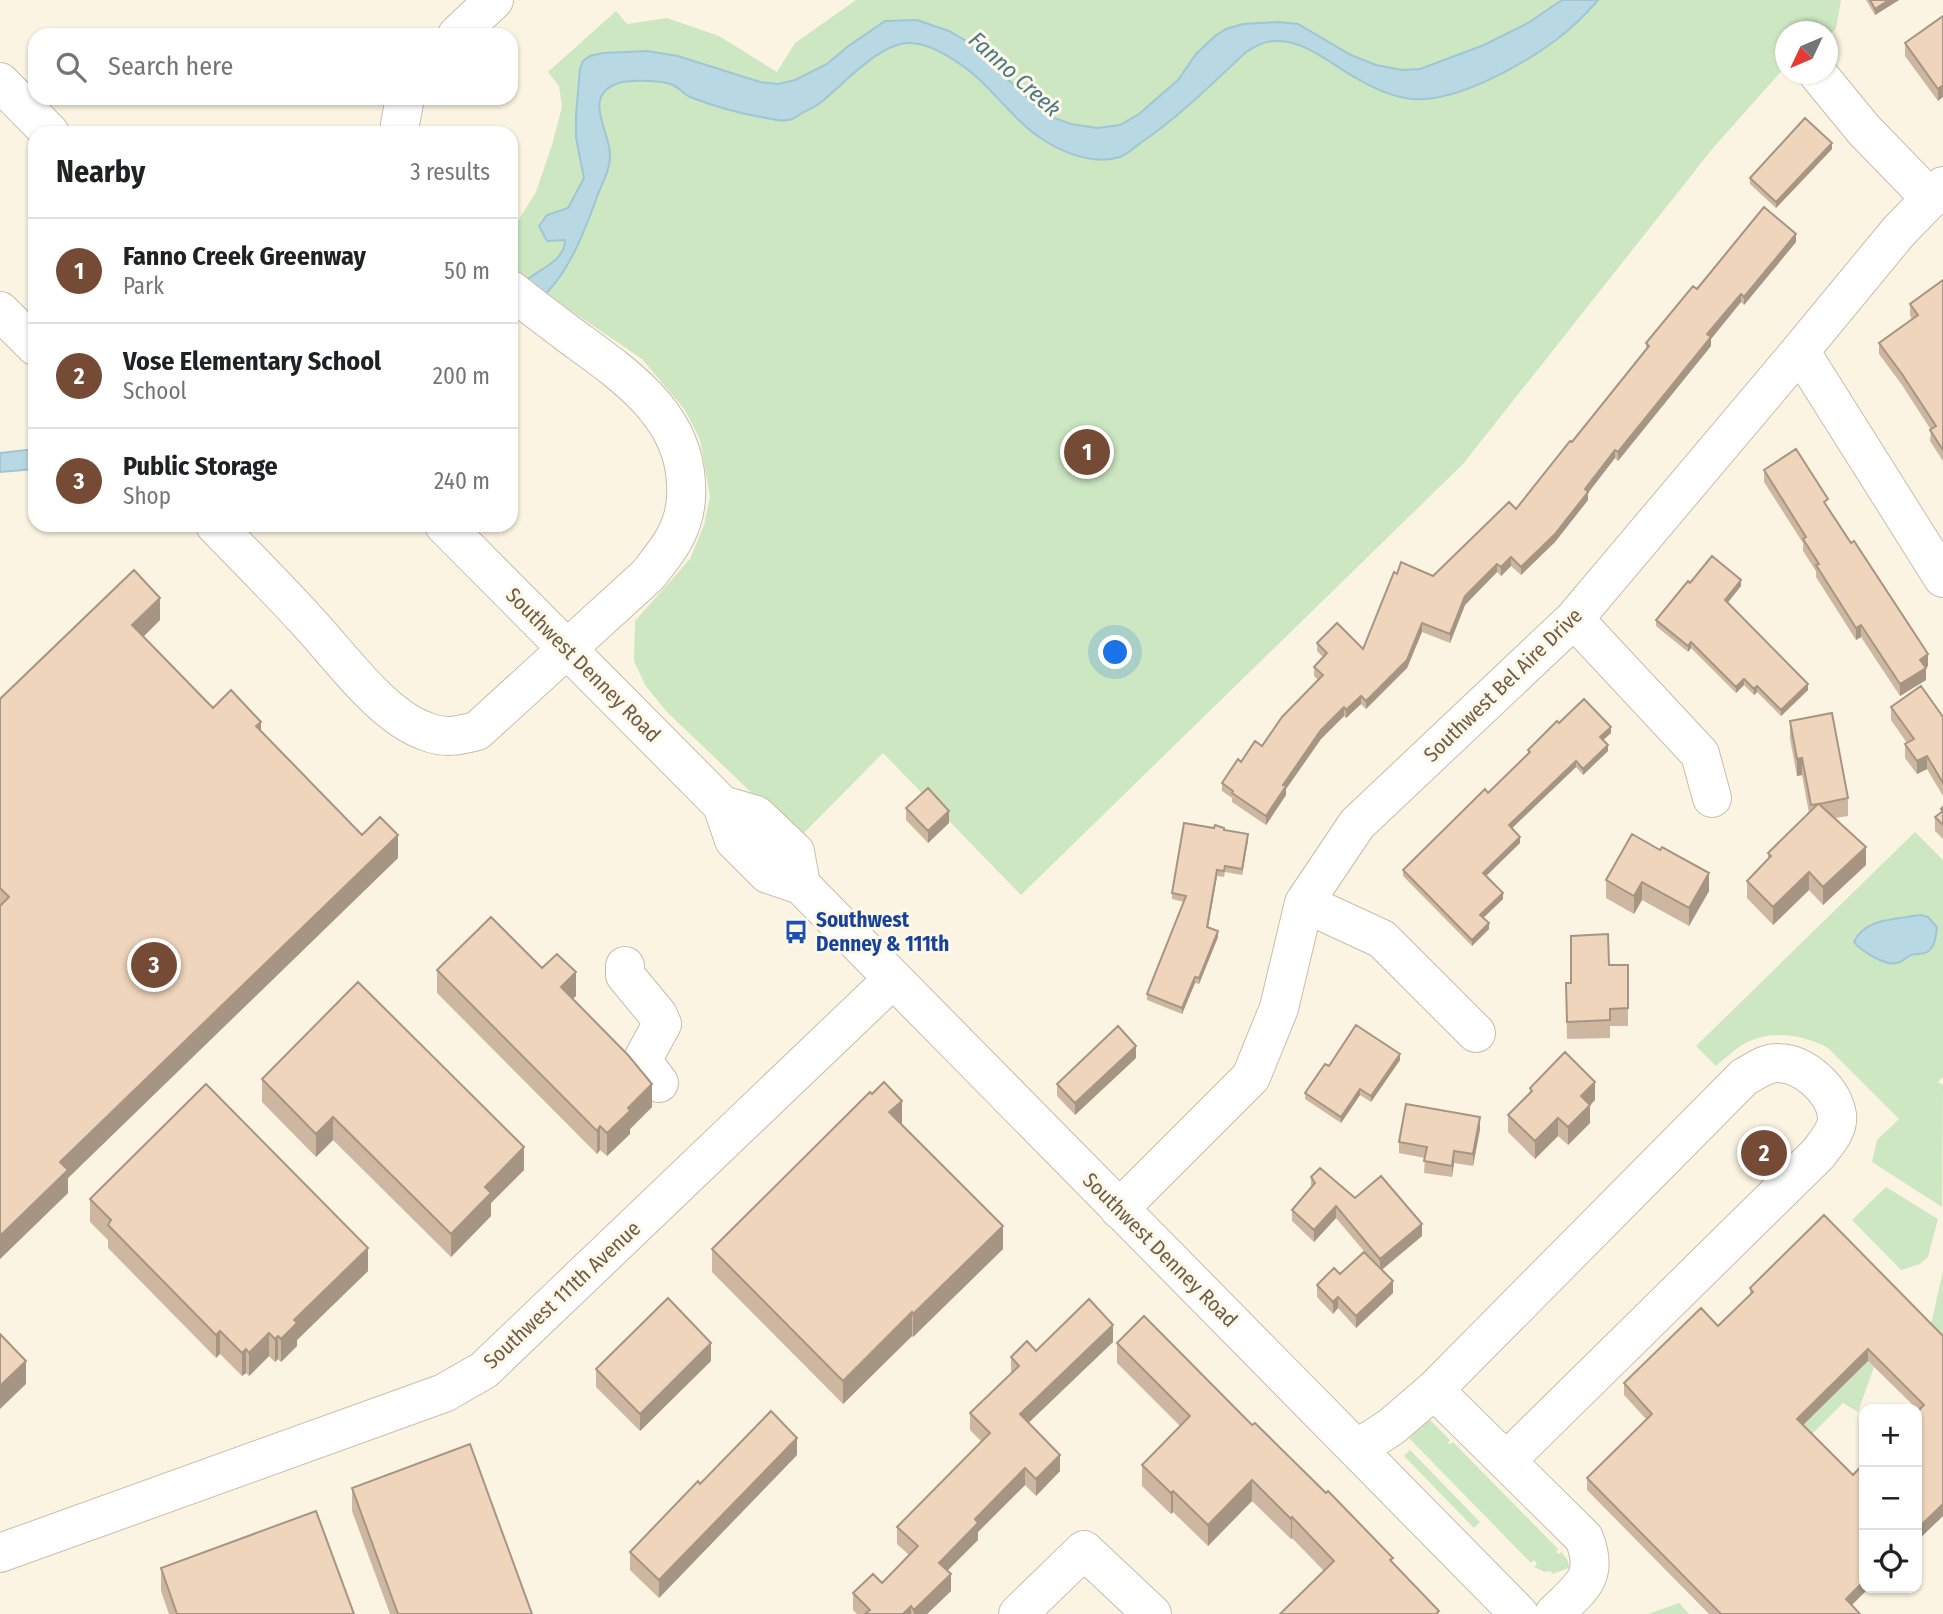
<!DOCTYPE html>
<html lang="en">
<head>
<meta charset="utf-8">
<style>
	body { margin:0; font-family:"Fira Sans Condensed",sans-serif; background:#f2f2f2; color:#202124 }
	.controls { position:absolute; right:21px; bottom:21px; display:grid; overflow:hidden; border-radius:14px; box-shadow:0 2px 5px #0004 }
	.controls button { width:63px; height:63px; display:grid; place-items:center; padding:0; border:0; border-bottom:2px solid #e0e0e0; background:#fff; color:#202124; font:35px sans-serif }
	.compass { position:absolute; left:1775px; top:21px; width:63px; height:63px; border-radius:50%; background:#fff; box-shadow:0 2px 5px #0004; rotate:226deg }
	.you { position:absolute; left:1116px; top:653px; width:24px; height:24px; margin:-18px; border:5px solid #fff; border-radius:50%; background:#1a73e8; box-shadow:0 0 0 10px #1a73e833 }
	.badge { display:grid; place-items:center; width:46px; height:46px; border-radius:50%; background:#764b36; color:#fff; font-size:23px; font-weight:700 }
	.pin { position:absolute; translate:-50% -50%; border:4px solid #fff; box-shadow:0 2px 7px #0006 }
	.list { margin:0; padding:0; list-style:none }
	h2 { display:flex; justify-content:space-between; align-items:center; height:91px; margin:0; padding:0 28px; font-size:30px }
	h2 small { font-size:23px; font-weight:400; color:#757577 }
	.list li { display:grid; grid-template-columns:46px 1fr auto; gap:21px; align-items:center; box-sizing:border-box; height:105px; padding:0 28px; border-top:2px solid #e0e0e0 }
	.list b { display:block; font-size:26px; white-space:nowrap }
	.list p { margin:0; font-size:23px; white-space:nowrap; color:#757577 }
	.list em { font-size:23px; font-style:normal; color:#757577 }
	.icon { flex:none; width:38px; height:38px; fill:none; stroke:currentColor; stroke-width:2; stroke-linecap:round; stroke-linejoin:round }
	.map { position:relative; flex:none; width:1943px; height:1614px; overflow:hidden }
	.search { position:absolute; background:#fff; box-shadow:0 2px 5px #0004; left:28px; top:28px; width:490px; height:77px; display:flex; align-items:center; gap:18px; box-sizing:border-box; padding:0 24px; border-radius:21px; color:#757577; font-size:26px }
	.panel { position:absolute; background:#fff; box-shadow:0 2px 5px #0004; left:28px; top:126px; width:490px; height:406px; border-radius:21px }
	.map>svg:first-child { display:block }
</style>
</head>
<body>
<div class="map">
<svg width="1943" height="1614" viewBox="0 0 1943 1614">
	<rect width="100%" height="100%" fill="#fbf4e2"/>
	<!-- green -->
	<path fill="#cde7c2" d="M856,0H1841L1836,29L1828,35V32H1786L1785,67L1713,148L1463,464L1021,895L883,753L799,838L667,712L645,685L634,661L635,621L690,559L704,525L710,497L700,440L685,410L642,359L539,289L511,265V232L536,192L552,145L562,107L559,86L548,72L616,11L627,24L667,18L719,36L777,72L795,43Z
		M1915,832L1943,860V1077L1938,1082L1943,1085L1942,1207L1872,1162L1877,1140L1899,1119L1828,1048C1802,1034 1769,1029 1742,1045C1733,1051 1724,1059 1716,1066L1696,1046Z
		M1886,1187L1938,1219L1928,1257L1920,1264L1901,1270L1852,1220Z
		M1943,1271V1348L1929,1333Z
		M1868,1361L1874,1367L1858,1412L1843,1403L1809,1437L1797,1431Z
		M1428,1418L1450,1440L1448,1443L1450,1444L1453,1442L1558,1549L1556,1552L1559,1554L1561,1552C1566,1557 1569,1561 1569,1568L1552,1574L1551,1571L1545,1572L1534,1567L1537,1564L1534,1560L1531,1563L1403,1432Z
		M1410,1450L1480,1522L1474,1528L1404,1456Z
		M1679,1603L1689,1614H1648Z"/>
	<!-- water -->
	<path fill="#b8d8e3" stroke="#9fc6d4" stroke-width="2" d="M1562,0H1598C1585,15 1572,28 1556,40C1521,66 1449,107 1405,98C1388,95 1371,87 1356,78C1332,65 1304,39 1275,41C1263,41 1255,47 1246,52C1212,84 1180,116 1142,142C1135,147 1128,154 1120,157C1095,165 1066,154 1045,141C1022,127 1005,105 987,87C970,69 936,44 911,43C881,41 843,85 820,103C815,107 808,110 802,113C798,116 792,120 788,120C783,121 776,120 772,119C745,115 716,107 690,97C684,94 679,88 673,85C661,80 627,79 616,84C583,97 609,130 610,154C611,167 603,182 598,194C580,245 561,293 511,322V296C516,291 521,285 527,280C541,268 565,261 565,240L547,241L539,226L547,215L568,208L584,178L576,138V115L580,69L583,61L590,56L603,53L647,51L678,56L760,82L778,84L795,80L827,64L847,47L885,21L917,20L949,31L968,42L1046,115L1071,124L1097,128L1120,125L1139,114L1178,80L1196,54L1215,36L1226,29L1243,24L1278,22L1298,24L1351,55L1376,65L1402,70L1420,69L1484,45L1528,23Z
		M35,449V469L0,472V453Z
		M1920,915L1928,917L1937,927C1936,935 1935,948 1927,952C1922,955 1916,953 1911,955C1905,957 1904,962 1897,963C1885,966 1861,951 1854,942C1864,918 1898,919 1920,915Z"/>
	<g fill="none" stroke-linecap="round" stroke-linejoin="round">
		<!-- minor casing -->
		<g stroke="#cbbca9" stroke-width="40">
			<path id="minor" d="M457,35L494,0
				M1818,74L1864,130L1930,198
				M0,82L50,133
				M400,133V124L405,98
				M0,311L35,346
				M1800,351L1943,578
				M215,525C246,557 278,589 308,622C339,655 382,716 425,731C445,739 457,736 477,731L648,575C661,558 676,541 682,520C687,505 687,488 685,472C677,409 619,371 571,336C551,321 531,306 511,290
				M444,525L722,805L734,840L768,874L801,885L1519,1614
				M1574,619L1700,754L1712,798
				M722,805L756,815L795,852L801,885
				M1304,903L1382,939L1476,1033
				M625,966V975L658,1015L662,1024L644,1057L646,1066L659,1083
				M1119,1209L1251,1077L1279,1008L1304,903L1357,824L1574,619L1800,351L1899,231L1943,186
				M1434,1390L1584,1538C1600,1578 1580,1588 1554,1614
				M1357,1449L1391,1427L1434,1390L1744,1077C1755,1071 1767,1062 1779,1063C1805,1064 1833,1090 1837,1115C1839,1130 1826,1143 1818,1154L1506,1461
				M0,1553L444,1393L484,1370L893,979
				M1018,1614L1084,1550L1152,1614"/>
		</g>
		<!-- minor -->
		<use href="#minor" stroke="#fff" stroke-width="38"/>
	</g>
	<!-- wall -->
	<path fill="#ceb7a1" d="M1866,0H1899L1875,15Z
		M1943,16L1938,101L1905,56V43Z
		M1832,149L1776,208L1750,184V178Z
		M1796,242L1744,305L1741,302L1711,339V346L1618,461L1615,458L1588,493V500L1555,542L1521,575L1511,566L1501,576L1497,572L1465,605L1450,643L1422,632L1407,668L1366,709L1361,704L1346,718L1344,716L1321,739L1286,789V795L1266,825L1232,802V798L1222,791V783L1241,762L1262,746L1318,680L1314,676V667L1323,657L1317,651V643L1363,649L1397,574L1433,576L1516,509L1572,442L1646,350V343L1697,289Z
		M1943,280V461L1930,441L1931,430L1902,385L1879,354V343L1912,319L1910,315V304Z
		M1764,470L1828,507L1928,666L1926,668V680L1900,696L1861,637L1856,640L1816,577V571L1803,551V543L1764,482Z
		M1690,583L1741,586L1727,603L1808,690L1781,716L1757,692L1754,695L1744,685L1736,693L1691,648L1688,652L1656,626V620Z
		M160,620L143,637L213,708L261,731L362,835L398,858L68,1178V1193L0,1259V699Z
		M1891,707L1943,717V796L1927,769L1917,774L1905,758V744L1907,743L1891,720Z
		M1790,721L1848,798V816L1835,818L1866,865L1823,905L1809,890L1773,925L1747,898V881L1768,859V853L1809,813L1802,775L1797,776L1790,739Z
		M1559,723L1611,733L1603,740L1608,751L1583,775L1576,767L1512,828L1520,843L1486,876L1503,899L1483,918L1489,929L1472,946L1403,876V870L1488,793L1528,753V750Z
		M1943,807V839L1935,831V817L1941,812V809Z
		M906,808L949,823L928,843L906,820Z
		M1224,830L1248,840L1242,875L1225,872L1224,877L1217,876L1208,927L1218,937L1199,984L1195,983L1182,1014L1147,1000V994L1184,902L1172,899V893Z
		M1632,834L1709,891L1689,926L1642,900L1634,914L1606,898V880Z
		M1609,965H1628V1026H1610V1038L1567,1039L1566,983H1571Z
		M542,968L576,996L572,999L652,1107L630,1129V1134L607,1156L600,1150L597,1154L437,993V970Z
		M1136,1058L1075,1115L1057,1096V1084Z
		M1400,1060L1371,1102L1360,1095L1341,1123L1305,1099V1093L1329,1066Z
		M262,1079L524,1170L491,1203V1216L451,1257L333,1140L316,1157L262,1102Z
		M1530,1088L1595,1100L1590,1105V1123L1568,1145L1558,1136L1535,1159L1508,1132V1115L1530,1094Z
		M901,1124L1003,1249L913,1337L912,1336L843,1404L712,1272V1249Z
		M1480,1129L1473,1166L1454,1163L1452,1177L1424,1173L1425,1158L1399,1153V1142Z
		M1311,1177L1355,1198L1422,1236L1382,1270L1393,1293L1356,1328L1338,1308L1333,1314L1317,1297V1285L1340,1274L1368,1256L1336,1218L1314,1242L1292,1221V1210L1311,1187Z
		M90,1199L368,1271L297,1340V1346L281,1362L278,1359L275,1362L269,1356L249,1376L246,1373L242,1376L220,1354L216,1358L108,1248V1240L90,1222Z
		M1750,1288L1943,1336V1516L1917,1541V1409L1868,1361L1803,1425L1852,1605L1860,1614H1709L1587,1490V1478L1646,1419L1624,1395V1383L1718,1326L1750,1295Z
		M1113,1342L1028,1423L1060,1471L1036,1496L1025,1485L978,1532V1540L947,1571L951,1591L927,1614H857L853,1610V1593L882,1583L909,1555L897,1544V1527L981,1441L970,1430V1413L1011,1374V1357L1036,1351Z
		M1117,1343L1252,1425L1393,1563L1439,1614L1324,1571L1292,1538L1291,1539L1252,1501L1208,1546L1173,1512L1171,1514L1142,1486V1465L1180,1426L1117,1363Z
		M711,1361L640,1431L596,1387V1369Z
		M797,1455L659,1598L630,1570V1552Z
		M352,1488L532,1614H390L352,1511Z
		M161,1568L354,1614H169L161,1591Z"/>
	<!-- shaded-wall -->
	<path fill="#a79583" d="M1889,0H1899L1875,15V9Z
		M1943,85V97L1938,101V89Z
		M1832,143V149L1776,208V202Z
		M1796,234V242L1744,305V297Z
		M1741,294V302L1711,339V346L1618,461V452L1707,334Z
		M1615,450V458L1588,493V500L1555,542L1521,575V567L1585,489Z
		M1511,557V566L1501,576V567Z
		M1497,564V572L1465,605L1450,643V634L1465,596Z
		M1741,580V586L1725,606V600Z
		M160,598V620L132,648V625Z
		M1422,623V632L1407,668L1366,709V701Z
		M1861,625V637L1856,640V628Z
		M1691,642V648L1688,652V646Z
		M1928,654V666L1922,670L1926,668V680L1900,696V684L1920,660Z
		M1744,679V685L1736,693V687Z
		M1808,684V690L1781,716V710Z
		M1757,686V692L1754,695V689Z
		M1361,696V704L1346,718V710Z
		M1344,707V716L1321,739L1286,789V795L1266,825V816L1283,785L1321,730Z
		M261,722V745L256,726Z
		M1611,727V733L1600,743V737Z
		M1608,745V751L1583,775V769Z
		M1927,756V769L1917,774V761Z
		M1802,758V775L1797,776V759Z
		M1576,761V767L1509,831V825Z
		M949,811V823L928,843V831Z
		M1248,834V840L1242,875V869Z
		M398,835V858L68,1178V1193L0,1259V1236L60,1162Z
		M1520,837V843L1483,879V873Z
		M1866,847V865L1823,905V887Z
		M1217,870V876L1207,933V927Z
		M1809,872V890L1773,925V907Z
		M1709,873V891L1689,926V908Z
		M1642,882V900L1634,914V896Z
		M1503,893V899L1480,921V915Z
		M1489,923V929L1472,946V940Z
		M1218,931V937L1199,984V978Z
		M576,972V996L561,1010V987Z
		M1195,977V983L1182,1014V1008Z
		M1136,1046V1058L1075,1115V1103Z
		M1400,1054V1060L1371,1102V1096Z
		M1595,1082V1100L1581,1114V1096Z
		M652,1084V1107L630,1129V1134L607,1156V1133L628,1108Z
		M1360,1089V1095L1341,1123V1117Z
		M902,1101V1124L889,1112Z
		M1590,1105V1123L1568,1145V1127Z
		M333,1117V1140L316,1157V1134Z
		M1480,1117V1129L1473,1166V1154Z
		M1558,1118V1136L1535,1159V1141Z
		M600,1126V1150L597,1154V1131Z
		M524,1147V1170L491,1203V1216L451,1257V1234L485,1187Z
		M1454,1151V1163L1452,1177V1166Z
		M1336,1206V1218L1314,1242V1230Z
		M1422,1224V1236L1380,1271V1259Z
		M1003,1226V1249L913,1337V1314Z
		M368,1248V1271L297,1340V1346L281,1362V1339L294,1320Z
		M1393,1281V1293L1356,1328V1316Z
		M1338,1297V1308L1333,1314V1302Z
		M912,1312V1336L843,1404V1381Z
		M1113,1325V1342L1020,1431V1414Z
		M220,1331V1354L216,1358V1335Z
		M269,1333V1356L249,1376V1353Z
		M278,1336V1359L275,1362V1339Z
		M711,1343V1361L640,1431V1414Z
		M246,1349V1373L242,1376V1353Z
		M1868,1349V1361L1797,1431V1419Z
		M26,1361V1384L0,1409V1386Z
		M797,1438V1455L659,1598V1580Z
		M1060,1455V1471L1036,1496V1479Z
		M1025,1468V1485L978,1532V1540L939,1579V1563L975,1519Z
		M1252,1480V1501L1208,1546V1525Z
		M1173,1491V1512L1171,1514V1493Z
		M1943,1504V1516L1917,1541V1529Z
		M1292,1517V1538L1291,1539V1519Z
		M951,1574V1591L927,1614H914V1610Z
		M1864,1581V1588H1869L1846,1611V1599Z
		M911,1606V1614H903Z"/>
	<!-- building -->
	<path fill="#efd5bb" stroke="#a79583" stroke-width="2" d="M1870,0H1889L1875,9Z
		M1943,16V85L1938,89L1905,43Z
		M1805,118L1832,143L1776,202L1750,178Z
		M1764,207L1796,234L1744,297L1741,294L1707,334L1711,337L1618,452L1615,450L1585,489L1588,492L1555,534L1521,567L1511,557L1501,567L1497,564L1465,596L1450,634L1422,623L1407,660L1366,701L1361,696L1346,710L1344,707L1321,730L1283,785L1286,786L1266,816L1232,793L1233,791L1222,783L1238,759L1241,762L1255,741L1262,746L1282,717L1323,675L1314,667L1327,653L1317,643L1337,623L1363,649L1394,572L1397,574L1401,562L1433,576L1509,502L1516,509L1570,441L1572,442L1649,346L1646,343L1693,286L1697,289Z
		M1943,280V450L1930,430L1936,426L1902,374L1879,343L1918,315L1910,304Z
		M1796,449L1828,499L1824,502L1851,543L1854,541L1928,654L1920,660L1926,668L1900,684L1861,625L1856,628L1816,565L1819,564L1803,539L1806,537L1764,470Z
		M1712,556L1741,580L1725,600L1808,684L1781,710L1757,686L1754,689L1744,679L1736,687L1691,642L1688,646L1656,620L1688,581L1690,583Z
		M134,570L160,598L132,625L213,708L231,690L261,722L256,726L362,835L380,817L398,835L60,1162L68,1170L0,1236V906L9,897L0,888V699Z
		M1921,686L1943,717V783L1927,756L1917,761L1905,744L1914,739L1891,707Z
		M1584,699L1611,727L1600,737L1608,745L1583,769L1576,761L1509,825L1520,837L1483,873L1503,893L1480,915L1489,923L1472,940L1403,870L1485,789L1488,793L1530,752L1528,750L1557,721L1559,723Z
		M1832,713L1848,798L1819,804L1866,847L1823,887L1809,872L1773,907L1747,881L1771,856L1768,853L1818,804L1811,805L1802,758L1797,759L1790,721Z
		M928,788L949,811L928,831L906,808Z
		M1943,807V825L1935,817L1943,811L1941,809Z
		M1184,823L1214,828L1215,825L1224,828V830L1248,834L1242,869L1225,866L1224,871L1217,870L1207,927L1218,931L1199,978L1195,977L1182,1008L1147,994L1186,896L1172,893Z
		M1632,834L1660,850L1662,847L1709,873L1689,908L1642,882L1634,896L1606,880Z
		M491,917L542,968L557,954L576,972L561,987L628,1055L652,1084L628,1108L630,1111L607,1133L600,1126L597,1131L437,970Z
		M1608,934L1609,965H1628V1008L1610,1009V1020L1567,1022L1566,983H1571V936Z
		M358,982L524,1147L485,1187L491,1193L451,1234L333,1117L316,1134L262,1079Z
		M1356,1025L1400,1054L1371,1096L1360,1089L1341,1117L1305,1093L1325,1064L1329,1066Z
		M1118,1026L1136,1046L1075,1103L1057,1084Z
		M1565,1052L1595,1082L1581,1096L1590,1105L1568,1127L1558,1118L1535,1141L1508,1115L1532,1091L1530,1088Z
		M884,1082L902,1101L889,1112L1003,1226L913,1314L912,1312L843,1381L712,1249L870,1092L872,1094Z
		M206,1084L368,1248L294,1320L297,1323L281,1339L278,1336L275,1339L269,1333L249,1353L246,1349L242,1353L220,1331L216,1335L108,1225L111,1220L90,1199Z
		M1406,1104L1480,1117L1473,1154L1454,1151L1452,1166L1424,1161L1427,1147L1399,1142Z
		M1320,1168L1355,1198L1381,1176L1422,1224L1380,1259L1336,1206L1314,1230L1292,1210L1315,1183L1311,1177Z
		M1824,1215L1943,1336V1504L1917,1529V1412L1924,1405L1868,1349L1797,1419L1853,1475L1864,1463V1581L1846,1599L1860,1614H1721L1587,1478L1652,1414L1624,1383L1701,1308L1718,1326L1753,1292L1750,1288Z
		M1364,1252L1393,1281L1356,1316L1338,1297L1333,1302L1317,1285L1334,1268L1340,1274Z
		M668,1298L711,1343L640,1414L596,1369Z
		M1089,1299L1113,1325L1020,1414L1060,1455L1036,1479L1025,1468L975,1519L978,1523L939,1563L951,1574L914,1610L911,1606L903,1614H865L870,1610L853,1593L873,1574L882,1583L918,1546L897,1527L990,1433L970,1413L1019,1366L1011,1357L1027,1341L1036,1351Z
		M1144,1316L1252,1425L1255,1423L1326,1493L1328,1491L1393,1558L1390,1560L1439,1611L1436,1614H1280L1334,1561L1292,1517L1291,1519L1252,1480L1208,1525L1173,1491L1171,1493L1142,1465L1190,1416L1117,1343Z
		M0,1334L26,1361L0,1386Z
		M771,1411L797,1438L659,1580L630,1552L698,1481L700,1484Z
		M470,1444L532,1614H398L352,1488Z
		M316,1511L354,1614H177L161,1568Z"/>
	<!-- icons -->
	<defs>
		<g id="bus-bare" transform="scale(1.89)"><path d="M-5-6H5V4H4V6H2V4H-2V6H-4V4H-5ZM-3.5-4V0h7V-4ZM-3.5 1.2v1.5H-2V1.2ZM2 1.2v1.5H3.5V1.2Z" fill="#1a4fb4" stroke="#fef8e8" stroke-width="2.5" paint-order="stroke"/></g>
	</defs>
	<g fill-rule="evenodd">
		<use href="#bus-bare" x="796" y="932"/>
	</g>
	<g text-anchor="middle" dominant-baseline="central" stroke-width="6" stroke-linejoin="round" paint-order="stroke">
		<!-- street labels -->
		<g font-size="21" fill="#715c4a" stroke="#fef8e8">
			<text transform="translate(583 665) rotate(45)">Southwest Denney Road</text>
			<text transform="translate(1503 685) rotate(-44)">Southwest Bel Aire Drive</text>
			<text transform="translate(1160 1250) rotate(45)">Southwest Denney Road</text>
			<text transform="translate(562 1295) rotate(-43)">Southwest 111th Avenue</text>
		</g>
		<!-- transit labels -->
		<g font-size="21" font-weight="bold" fill="#164399" stroke="#fef8e8" text-anchor="start">
			<text x="816" y="920">Southwest<tspan x="816" dy="24">Denney &amp; 111th</tspan></text>
		</g>
		<!-- water labels -->
		<g font-size="23" font-style="italic" fill="#48788a" stroke="#fef8e8">
			<text transform="translate(1015 74) rotate(42)">Fanno Creek</text>
		</g>
	</g>
</svg>
<div class="controls">
<button>+</button>
<button>−</button>
<button><svg class="icon" aria-label="locate" viewBox="0 0 24 24"><circle cx="12" cy="12" r="6"/><path d="M12 2v4M12 18v4M2 12h4M18 12h4"/></svg></button>
</div>
<svg class="compass" viewBox="-18 -18 36 36"><path d="M0-13l5 13h-10z" fill="#e53935"/><path d="M0 13l5-13h-10z" fill="#757577"/></svg>
<div class="you"></div>
<div class="pin badge" style="left:1087px;top:452px">1</div>
<div class="pin badge" style="left:1764px;top:1153px">2</div>
<div class="pin badge" style="left:154px;top:965px">3</div>
<div class="search"><svg class="icon" aria-label="search" viewBox="0 0 24 24"><circle cx="10" cy="10" r="6"/><path d="M15 15l6 6"/></svg>Search here</div>
<section class="panel">
<h2>Nearby<small>3 results</small></h2>
<ul class="list">
<li><span class="badge">1</span><div><b>Fanno Creek Greenway</b><p>Park</p></div><em>50 m</em></li>
<li><span class="badge">2</span><div><b>Vose Elementary School</b><p>School</p></div><em>200 m</em></li>
<li><span class="badge">3</span><div><b>Public Storage</b><p>Shop</p></div><em>240 m</em></li>
</ul>
</section>
</div>
</body>
</html>
